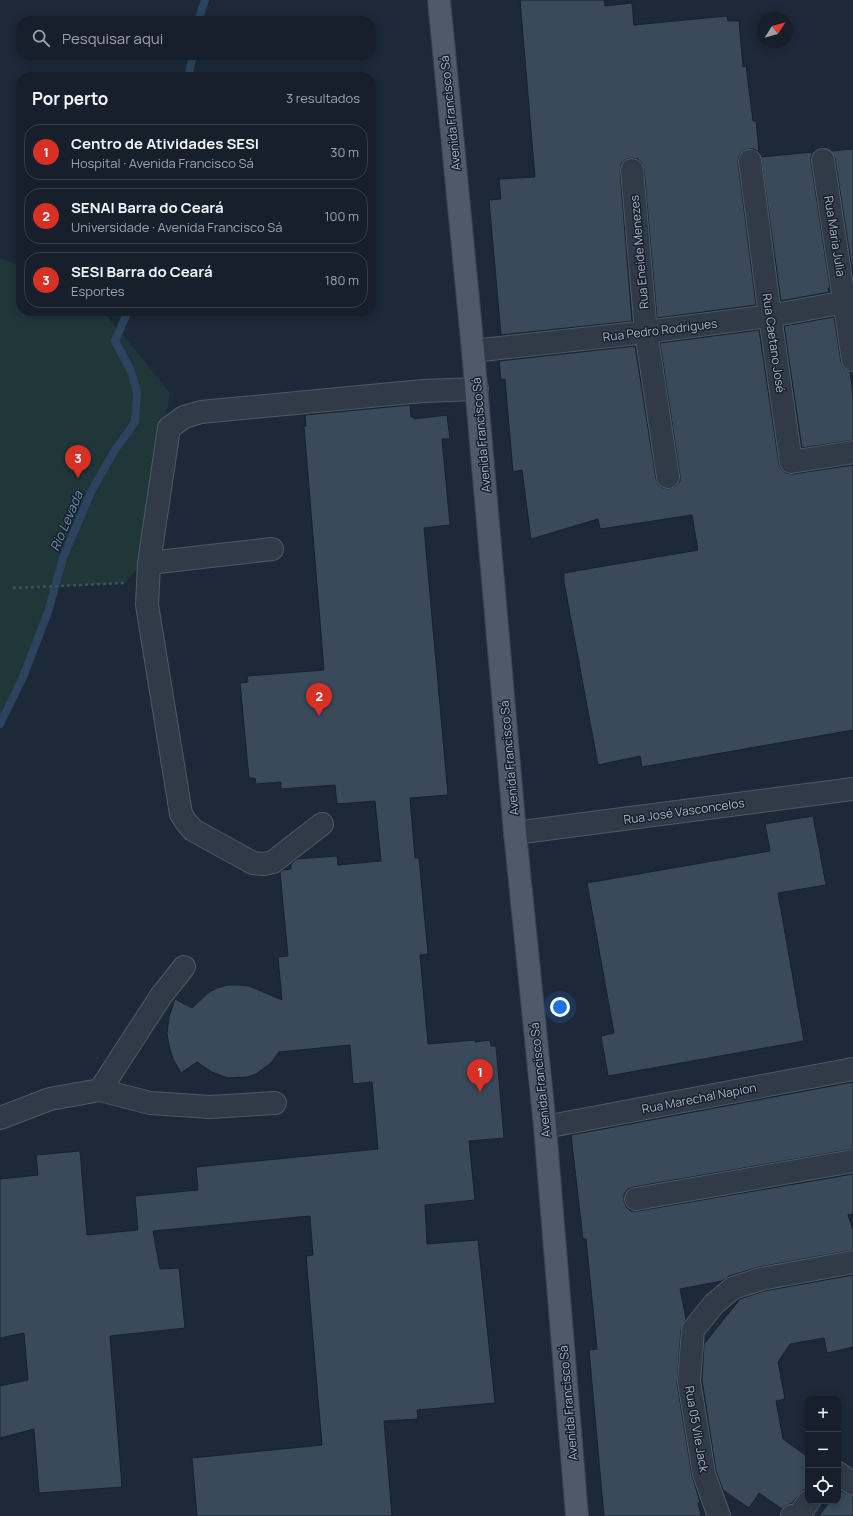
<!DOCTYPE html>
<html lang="pt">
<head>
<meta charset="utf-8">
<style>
	body { margin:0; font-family:Manrope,sans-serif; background:#1f2732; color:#f1f3f6 }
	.controls { position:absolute; right:12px; bottom:12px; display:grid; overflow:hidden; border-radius:8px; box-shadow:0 2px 10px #0003 }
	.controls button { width:36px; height:36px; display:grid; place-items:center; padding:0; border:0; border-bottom:1px solid #353d47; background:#161f2a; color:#f1f3f6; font:20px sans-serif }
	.compass { position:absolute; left:757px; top:12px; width:36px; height:36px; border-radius:50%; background:#161f2a; box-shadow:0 2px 10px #0003; rotate:54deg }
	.you { position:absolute; left:560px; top:1007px; width:14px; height:14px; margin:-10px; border:3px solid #fff; border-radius:50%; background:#1a73e8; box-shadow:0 0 0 6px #1a73e833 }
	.badge { display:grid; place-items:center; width:26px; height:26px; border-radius:50%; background:#d93025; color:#fff; font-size:13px; font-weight:700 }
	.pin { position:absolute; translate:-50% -33px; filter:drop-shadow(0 1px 2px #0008) }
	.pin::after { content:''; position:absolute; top:21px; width:14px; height:12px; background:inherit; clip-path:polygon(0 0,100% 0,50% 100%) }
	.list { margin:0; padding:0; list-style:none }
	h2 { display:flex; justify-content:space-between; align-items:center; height:52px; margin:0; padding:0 16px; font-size:17px }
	h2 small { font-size:13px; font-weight:400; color:#9ea2a8 }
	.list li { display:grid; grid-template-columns:26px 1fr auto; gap:12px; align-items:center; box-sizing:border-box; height:56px; margin:0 8px 8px; padding:0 8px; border:1px solid #353d47; border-radius:16px }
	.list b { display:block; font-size:15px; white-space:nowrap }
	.list p { margin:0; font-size:13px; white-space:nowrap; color:#9ea2a8 }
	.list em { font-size:13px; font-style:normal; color:#9ea2a8 }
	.icon { flex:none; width:22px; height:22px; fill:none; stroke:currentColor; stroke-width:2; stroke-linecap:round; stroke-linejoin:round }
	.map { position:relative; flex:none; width:853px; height:1516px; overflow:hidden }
	.search { position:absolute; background:#161f2a; box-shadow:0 2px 10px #0003; left:16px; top:16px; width:360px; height:44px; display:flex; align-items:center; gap:10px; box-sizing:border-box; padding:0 14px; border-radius:16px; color:#9ea2a8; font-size:15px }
	.panel { position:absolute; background:#161f2a; box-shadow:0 2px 10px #0003; left:16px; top:72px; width:360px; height:244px; border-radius:16px }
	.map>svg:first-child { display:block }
</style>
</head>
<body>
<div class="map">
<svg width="853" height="1516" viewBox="0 0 853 1516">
	<rect width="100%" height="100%" fill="#1d2938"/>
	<!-- green -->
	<path fill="#1f3739" d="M0,258L21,266V311H103L170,393L141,564L125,583L55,587C42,635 22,680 0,724Z"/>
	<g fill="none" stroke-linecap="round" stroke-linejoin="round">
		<!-- stream -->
		<path stroke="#2c445f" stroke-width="8" d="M198,21L205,0
			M188,77L193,55
			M0,724L23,677L48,612L63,558L91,492L113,453L135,422L137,393L131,371L115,341L128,311"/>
	</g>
	<!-- building -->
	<path fill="#3a4a5b" stroke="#18222e" d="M520,0H604L605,6L632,3L634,25L727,16L728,21H739L743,67L746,66L753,121H756L759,152L754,149H749L743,151L739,156L738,162L756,305L657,318L644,169L642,163L638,159L631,158L625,160L621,164L620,171L632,321L501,335L489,200L501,199L499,179L535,177Z
		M853,149V276L835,158L831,151Z
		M813,152L811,156V162L830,288H828L829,292L781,301L761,157Z
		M834,317L841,362L844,368L850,372L851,378L853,397V440L802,448L784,326Z
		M759,330L779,464L781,469L786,473L793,474L853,465V730L642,767L640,756L598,765L564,582V573L698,550L692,515L600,529L598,519L531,539L522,470L513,472L505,379L501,380L499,361L635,346L656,479L659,485L663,488L669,489L676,486L680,481V475L660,343Z
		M410,405L411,417H414V419L447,415L450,439H442L450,525L424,528L448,795L410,798L415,858H419L428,954L420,955L428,1044L475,1040V1042L490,1040L491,1046H496L504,1138L469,1141L475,1200L425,1205L427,1244L478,1240L495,1403L417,1410L418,1419L384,1421L392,1516H197L192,1458L322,1445L306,1256L313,1255L310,1216L153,1231L160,1269L179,1268L185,1328L110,1336L122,1487L39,1493L34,1429L0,1438V1386L28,1380L24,1333L0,1338V1179L38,1175L36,1155L80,1151L87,1235L138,1230L135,1196L198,1190L196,1167L378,1149L372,1082L353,1084L350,1045L279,1052L271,1063L256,1074L247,1077L228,1078L212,1072L197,1062L181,1073L173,1059L169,1046L167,1033L169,1017L175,999L192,1008L208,993L217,988L228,985H239L249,986L282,1000L278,957L288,956L280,872L283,870L291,869V864L297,859L337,856L338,865L381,861L375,801L337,804L335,785L281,789V782L256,784L255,778H249L240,683L248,682L247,676L324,670L304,426H306L305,415Z
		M813,816L826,885L778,893L804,1041L608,1076L601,1036L614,1033L587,883L770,851L765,824Z
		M853,1082V1149L634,1187L628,1189L624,1194V1201L626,1207L631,1211H638L853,1174V1214L848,1215L853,1230V1250L759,1267L729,1276L722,1281L680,1289L686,1319L681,1329L677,1383L692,1476L700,1502L698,1503L701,1516H604L589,1350L597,1349L586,1239H583L571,1135Z
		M853,1275V1347L827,1353L824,1338L790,1344L778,1362L785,1399L776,1401L783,1439L808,1457V1489L803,1490L792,1503L785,1506L782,1509L759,1493L749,1508L723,1490L716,1471L702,1380L704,1344L740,1299L764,1291Z
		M838,1489L846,1494L853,1496V1516H819L830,1501H838Z"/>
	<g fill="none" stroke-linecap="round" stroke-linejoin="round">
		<!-- minor casing -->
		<g stroke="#4e5967" stroke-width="24">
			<path id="minor" d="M823,160L853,360
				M750,161L770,316L791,462L853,452
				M632,170L646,332L668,477
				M473,351L646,332L770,316L845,302
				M149,563L272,549
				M322,824L273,862L264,864L253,863L193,830L186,822L181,814L147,605L149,563L169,428L184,417L201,412L423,391L477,389
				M515,833L853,789
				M100,1090L161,996L184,967
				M0,1118L50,1099L100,1090L150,1103L210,1107L275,1103
				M545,1127L853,1069
				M636,1199L853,1161
				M838,1473L853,1484
				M719,1516L704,1474L689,1381L693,1330L714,1304L733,1288L761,1279L853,1262
				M792,1516L799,1515L809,1501"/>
		</g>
		<!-- major casing -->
		<g stroke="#3a4452" stroke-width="24">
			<path id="major" d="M439,0L473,351L515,833L545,1127L577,1516"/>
		</g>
		<!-- path -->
		<path stroke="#3c5456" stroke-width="2.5" stroke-dasharray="3 3" stroke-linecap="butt" d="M13,588L124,583"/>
		<!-- minor -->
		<use href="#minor" stroke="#313b48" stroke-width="22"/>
		<!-- major -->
		<use href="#major" stroke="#4e5a69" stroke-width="22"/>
	</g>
	<g text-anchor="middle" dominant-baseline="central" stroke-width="3" stroke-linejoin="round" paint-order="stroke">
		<!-- street labels -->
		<g font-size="12" fill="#aab6c6" stroke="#16202c">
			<text transform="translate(450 113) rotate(-96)">Avenida Francisco Sá</text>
			<text transform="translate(835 236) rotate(81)">Rua Maria Julia</text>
			<text transform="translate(639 252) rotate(-95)">Rua Eneide Menezes</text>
			<text transform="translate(660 330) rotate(-7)">Rua Pedro Rodrigues</text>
			<text transform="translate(774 343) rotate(82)">Rua Caetano José</text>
			<text transform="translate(481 435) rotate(-95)">Avenida Francisco Sá</text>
			<text transform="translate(509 758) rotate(-95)">Avenida Francisco Sá</text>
			<text transform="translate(684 811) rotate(-8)">Rua José Vasconcelos</text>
			<text transform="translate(540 1080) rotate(-96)">Avenida Francisco Sá</text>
			<text transform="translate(699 1098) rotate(-11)">Rua Marechal Napion</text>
			<text transform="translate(568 1403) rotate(-95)">Avenida Francisco Sá</text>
			<text transform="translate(697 1429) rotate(80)">Rua 05 Vile Jack</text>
		</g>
		<!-- water labels -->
		<g font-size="13" font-style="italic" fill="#6f8eb2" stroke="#16202c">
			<text transform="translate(66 521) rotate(-67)">Rio Levada</text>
		</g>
	</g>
</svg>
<div class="controls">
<button>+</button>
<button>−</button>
<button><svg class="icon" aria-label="locate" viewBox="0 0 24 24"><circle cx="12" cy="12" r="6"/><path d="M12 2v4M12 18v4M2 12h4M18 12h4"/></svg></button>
</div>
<svg class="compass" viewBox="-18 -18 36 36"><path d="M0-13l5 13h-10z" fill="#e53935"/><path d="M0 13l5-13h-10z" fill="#9ea2a8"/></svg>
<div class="you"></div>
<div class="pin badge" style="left:480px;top:1092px">1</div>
<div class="pin badge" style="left:319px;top:716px">2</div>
<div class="pin badge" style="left:78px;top:478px">3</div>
<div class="search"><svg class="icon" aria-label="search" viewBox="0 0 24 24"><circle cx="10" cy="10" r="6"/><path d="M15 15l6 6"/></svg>Pesquisar aqui</div>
<section class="panel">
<h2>Por perto<small>3 resultados</small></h2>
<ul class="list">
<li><span class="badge">1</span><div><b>Centro de Atividades SESI</b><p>Hospital · Avenida Francisco Sá</p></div><em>30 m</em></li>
<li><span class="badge">2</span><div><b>SENAI Barra do Ceará</b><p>Universidade · Avenida Francisco Sá</p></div><em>100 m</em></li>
<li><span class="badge">3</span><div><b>SESI Barra do Ceará</b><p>Esportes</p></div><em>180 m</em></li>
</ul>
</section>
</div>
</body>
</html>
